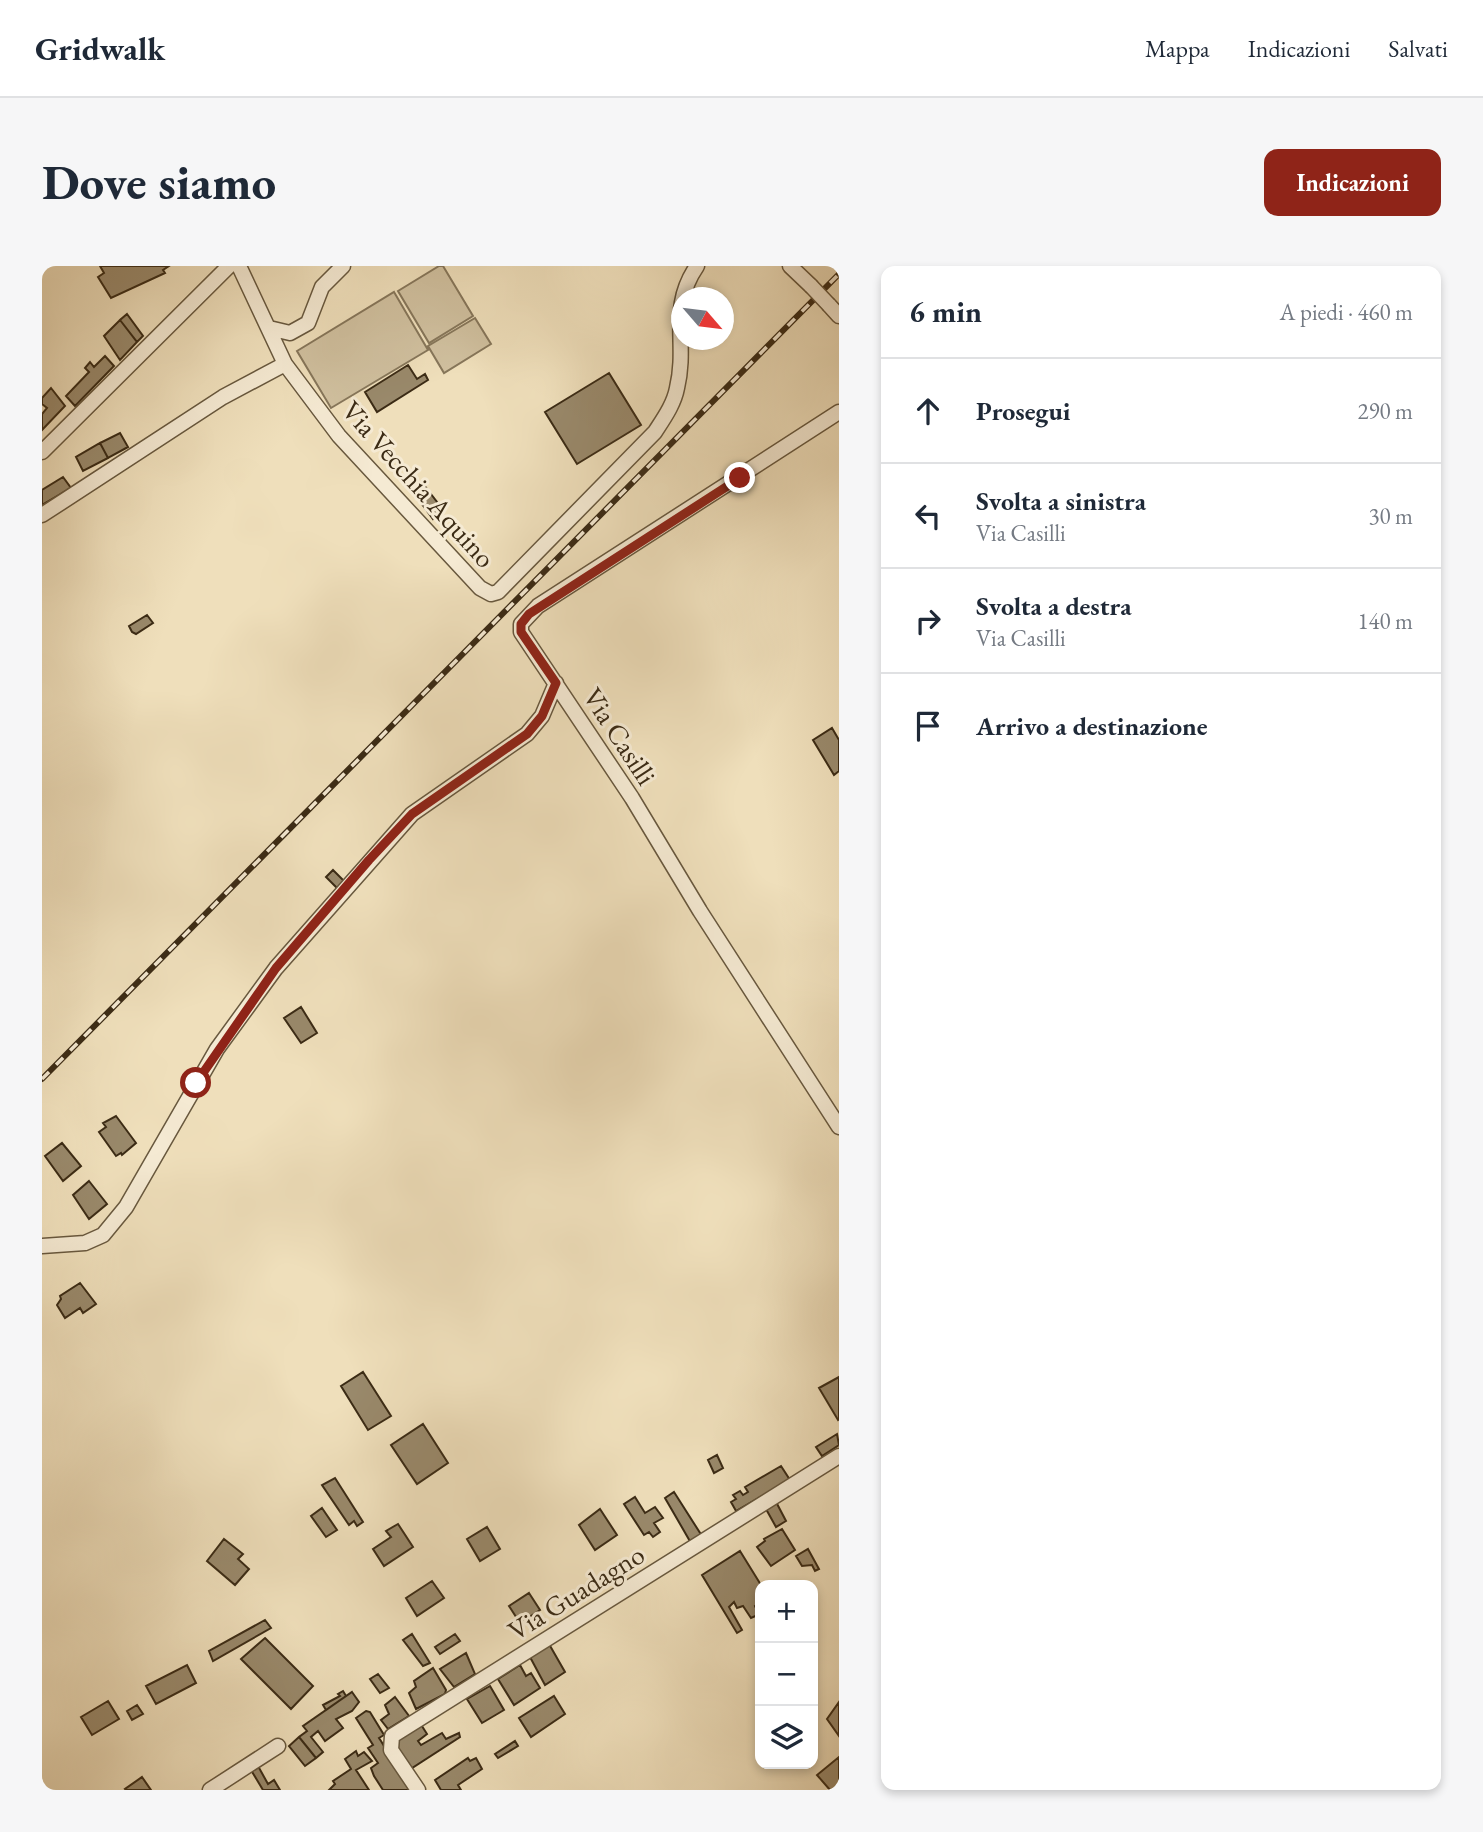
<!DOCTYPE html>
<html lang="it">
<head>
<meta charset="utf-8">
<style>
	body { margin:0; font-family:"EB Garamond",serif; background:#f6f6f7; color:#1f2937 }
	.controls { position:absolute; right:21px; bottom:21px; display:grid; overflow:hidden; border-radius:14px; box-shadow:0 4px 10px #0003 }
	.controls button { width:63px; height:63px; display:grid; place-items:center; padding:0; border:0; border-bottom:2px solid #e0e1e3; background:#fff; color:#1f2937; font:35px sans-serif }
	.compass { position:absolute; left:629px; top:21px; width:63px; height:63px; border-radius:50%; background:#fff; box-shadow:0 4px 10px #0003; rotate:118deg }
	.stop { position:absolute; width:21px; height:21px; margin:-16px; border:5px solid #8f2418; border-radius:50%; background:#fff }
	.stop.end { background:#8f2418; border-color:#fff; box-shadow:0 2px 7px #0008 }
	.list { margin:0; padding:0; list-style:none }
	h2 { display:flex; justify-content:space-between; align-items:center; height:91px; margin:0; padding:0 28px; font-size:30px }
	h2 small { font-size:23px; font-weight:400; color:#747a83 }
	.list li { display:grid; grid-template-columns:46px 1fr auto; gap:21px; align-items:center; box-sizing:border-box; height:105px; padding:0 28px; border-top:2px solid #e0e1e3 }
	.list b { display:block; font-size:26px; white-space:nowrap }
	.list p { margin:0; font-size:23px; white-space:nowrap; color:#747a83 }
	.list em { font-size:23px; font-style:normal; color:#747a83 }
	.icon { flex:none; width:38px; height:38px; fill:none; stroke:currentColor; stroke-width:2; stroke-linecap:round; stroke-linejoin:round }
	.map { position:relative; flex:none; width:797px; height:1524px; overflow:hidden; border-radius:14px }
	header { display:flex; align-items:center; gap:42px; box-sizing:border-box; height:98px; padding:0 35px; background:#fff; border-bottom:2px solid #e0e1e3 }
	header strong { font-size:33px }
	nav { display:flex; gap:38px; margin-inline-start:auto; font-size:24px }
	.intro { display:flex; align-items:center; justify-content:space-between; box-sizing:border-box; height:168px; padding:0 42px }
	h1 { margin:0; font-size:49px }
	.button { padding:18px 32px; border-radius:14px; background:#8f2418; color:#fff; font-size:24px; font-weight:700 }
	main { display:flex; gap:42px; padding:0 42px }
	aside { flex:1; background:#fff; border-radius:14px; box-shadow:0 4px 10px #0003 }
	.map>svg:first-child { display:block }
</style>
</head>
<body>
<header>
<strong>Gridwalk</strong>
<nav><a>Mappa</a><a>Indicazioni</a><a>Salvati</a></nav>
</header>
<div class="intro"><h1>Dove siamo</h1><a class="button">Indicazioni</a></div>
<main>
<div class="map">
<svg width="797" height="1524" viewBox="0 0 797 1524">
	<rect width="100%" height="100%" fill="#efdfbb"/>
	<filter id="stains"><feTurbulence type="fractalNoise" baseFrequency=".00286" numOctaves="4"/><feColorMatrix values="0 0 0 0 .2 0 0 0 0 .09 0 0 0 0 .02 0 0 0 .5 -.17"/></filter>
	<radialGradient id="worn" r=".72"><stop offset=".6" stop-color="#630" stop-opacity="0"/><stop offset="1" stop-color="#630" stop-opacity=".3"/></radialGradient>
	<!-- green -->
	<path fill="#d0c09f" stroke="#86765a" stroke-width="2" d="M397,0H401L431,50L387,77L356,25Z
		M352,26L386,84L289,142L255,85Z
		M433,52L449,78L402,107L386,80Z"/>
	<!-- building -->
	<path fill="#99896b" stroke="#3b2b15" stroke-width="2" d="M58,0H127L121,4L123,7L69,32L56,11L62,7Z
		M85,48L101,70L95,76L78,54Z
		M78,54L95,76L78,94L62,70Z
		M63,90L72,100L33,140L24,130L47,106L43,102L48,96L52,101Z
		M366,99L375,113L383,108L386,114L335,146L323,126Z
		M567,107L599,159L535,198L503,146Z
		M9,122L23,140L0,164V148L5,142L0,138V132Z
		M78,167L86,181L66,192L58,177Z
		M58,177L66,192L41,205L34,191Z
		M21,211L29,222L0,239V224Z
		M382,219L402,245L391,253L371,226Z
		M105,349L111,357L94,368L90,366L87,360Z
		M790,462L797,474V505L792,509L771,474Z
		M291,604L303,616L296,623L284,611Z
		M259,741L275,767L259,777L242,752Z
		M74,850L94,877L80,889L79,887L74,890L57,866L64,861L61,857Z
		M20,877L39,900L21,915L3,890Z
		M47,915L65,938L47,953L31,929Z
		M38,1017L54,1038L41,1047L38,1042L23,1052L15,1039L19,1033L18,1030Z
		M321,1106L349,1150L326,1164L299,1120Z
		M797,1111V1153L796,1154L777,1122Z
		M381,1158L406,1197L375,1218L349,1179Z
		M795,1168L797,1179L780,1190L774,1181Z
		M675,1189L681,1202L672,1207L666,1194Z
		M739,1200L748,1214L694,1245L689,1236L694,1233L691,1229L698,1225L701,1229L706,1226L703,1221Z
		M293,1212L321,1256L315,1260L312,1255L307,1259L280,1219Z
		M632,1226L660,1270L649,1277L623,1232Z
		M593,1231L603,1247L613,1241L621,1252L612,1257L618,1266L611,1271L607,1266L602,1269L582,1238Z
		M732,1232L744,1255L734,1261L724,1243Z
		M280,1242L295,1264L284,1271L269,1250Z
		M558,1243L575,1269L553,1284L537,1259Z
		M356,1258L371,1281L342,1300L331,1283L349,1271L344,1265Z
		M445,1261L458,1283L438,1295L425,1273Z
		M740,1263L753,1284L729,1300L715,1281L723,1275L722,1273Z
		M182,1273L201,1288L196,1293L207,1303L193,1319L165,1295Z
		M766,1283L777,1303L773,1305L770,1299L760,1300L754,1290Z
		M698,1285L719,1319L718,1336L713,1340L715,1344L718,1341V1348L709,1352L701,1340L695,1342L692,1336L687,1341L700,1364L695,1367L660,1309Z
		M390,1315L402,1332L375,1350L364,1332Z
		M487,1327L498,1344L478,1357L467,1340Z
		M223,1354L229,1362L171,1395L167,1385Z
		M370,1368L388,1397L381,1400L361,1374Z
		M413,1368L418,1375L398,1388L393,1381Z
		M223,1372L271,1420L249,1443L199,1393Z
		M507,1378L523,1406L503,1419L488,1391Z
		M424,1387L433,1408L412,1421L398,1403Z
		M145,1399L154,1417L114,1438L104,1420Z
		M478,1399L484,1410L489,1407L498,1422L472,1439L456,1413Z
		M391,1402L404,1424L403,1428L374,1443L367,1427L374,1421L372,1415Z
		M336,1408L347,1422L338,1427L328,1413Z
		M448,1420L462,1444L440,1457L425,1433Z
		M301,1425L304,1430L284,1444L281,1439L298,1430L296,1428Z
		M310,1426L317,1436L310,1445L294,1453L301,1462L283,1475L276,1465L269,1471L281,1486L274,1492L257,1471L265,1465L261,1460Z
		M512,1430L523,1448L489,1471L477,1452Z
		M353,1431L367,1450L346,1463L339,1454L347,1448L343,1439Z
		M66,1435L77,1453L50,1469L39,1451Z
		M797,1436V1470L785,1453Z
		M95,1439L101,1448L90,1454L85,1445Z
		M324,1445L328,1446L342,1469L337,1472L339,1475L368,1524H341L332,1510L329,1502L336,1497L326,1482L331,1479L314,1452Z
		M378,1457L385,1468L376,1475L379,1479L400,1467L404,1473L417,1467L418,1471L367,1504L352,1474Z
		M257,1471L274,1492L263,1500L247,1480Z
		M473,1475L476,1480L456,1492L453,1488Z
		M314,1485L316,1490L322,1486L330,1495L314,1504L327,1524H287L293,1518L291,1515L309,1503L303,1493Z
		M797,1491V1524H788L775,1509Z
		M426,1492L428,1495L434,1492L440,1503L416,1519L419,1524H399L393,1514Z
		M216,1500L226,1518L232,1514L238,1524H221L209,1504Z
		M100,1511L109,1524H84L83,1523Z"/>
	<g fill="none" stroke-linecap="round" stroke-linejoin="round">
		<!-- minor casing -->
		<g stroke="#68583e" stroke-width="17">
			<path id="minor" d="M197,0L243,98L297,170L438,322L449,328L456,326L613,166C622,152 632,138 635,122C646,76 626,42 655,0
				M748,0L769,20
				M787,39L797,50
				M227,62L248,67L266,57L280,21L301,0
				M797,146L496,340L479,358V366L590,532L658,645L797,861
				M0,186L187,0
				M0,249L181,131L243,98
				M0,980L43,977L61,969L84,941L175,783L234,702L370,548L485,468L500,450L514,417
				M168,1524L236,1480
				M376,1524L349,1484L350,1470L797,1190"/>
		</g>
		<!-- minor -->
		<use href="#minor" stroke="#f5ead3" stroke-width="14"/>
		<!-- rail casing -->
		<g stroke="#3b2b15" stroke-width="6">
			<path id="rail" d="M0,813L797,8"/>
		</g>
		<!-- rail -->
		<use href="#rail" stroke="#f5ead3" stroke-width="3.5" stroke-dasharray="10" stroke-linecap="butt"/>
		<!-- minor-bridge casing -->
		<g stroke="#68583e" stroke-width="17" stroke-linecap="butt">
			<path id="minor-bridge" d="M769,20L787,39"/>
		</g>
		<!-- minor-bridge -->
		<use href="#minor-bridge" stroke="#f5ead3" stroke-width="14"/>
	</g>
	<g fill="none" stroke-linecap="round" stroke-linejoin="round">
		<!-- route -->
		<path stroke="#8f2418" stroke-width="9" d="M154,817L234,702L327,594L370,548L485,468L500,450L514,417L479,366V358L487,348L698,212"/>
	</g>
	<g text-anchor="middle" dominant-baseline="central" stroke-width="6" stroke-linejoin="round" paint-order="stroke">
		<!-- street labels -->
		<g font-size="28" fill="#3b2b15" stroke="#f5ead3">
			<text transform="translate(377 218) rotate(48)">Via Vecchia Aquino</text>
			<text transform="translate(578 470) rotate(57)">Via Casilli</text>
			<text transform="translate(534 1326) rotate(-32)">Via Guadagno</text>
		</g>
	</g>
	<rect width="100%" height="100%" filter="url(#stains)"/>
	<rect width="100%" height="100%" fill="url(#worn)"/>
</svg>
<div class="controls">
<button>+</button>
<button>−</button>
<button><svg class="icon" aria-label="layers" viewBox="0 0 24 24"><path d="M12 4l9 5-9 5-9-5zM3 14l9 5 9-5"/></svg></button>
</div>
<svg class="compass" viewBox="-18 -18 36 36"><path d="M0-13l5 13h-10z" fill="#e53935"/><path d="M0 13l5-13h-10z" fill="#747a83"/></svg>
<div class="stop" style="left:154px;top:817px"></div>
<div class="stop end" style="left:698px;top:212px"></div>
</div>
<aside>
<h2>6 min<small>A piedi · 460 m</small></h2>
<ul class="list">
<li><svg class="icon" aria-label="ahead" viewBox="0 0 24 24"><path d="M12 20V5M6 11l6-6 6 6"/></svg><div><b>Prosegui</b></div><em>290 m</em></li>
<li><svg class="icon" aria-label="left" viewBox="0 0 24 24"><path d="M17 20v-9H6M10 6l-5 5 5 5"/></svg><div><b>Svolta a sinistra</b><p>Via Casilli</p></div><em>30 m</em></li>
<li><svg class="icon" aria-label="right" viewBox="0 0 24 24"><path d="M7 20v-9h11M14 6l5 5-5 5"/></svg><div><b>Svolta a destra</b><p>Via Casilli</p></div><em>140 m</em></li>
<li><svg class="icon" aria-label="arrive" viewBox="0 0 24 24"><path d="M6 21V4h12l-3 4 3 4H6"/></svg><div><b>Arrivo a destinazione</b></div></li>
</ul>
</aside>
</main>
</body>
</html>
